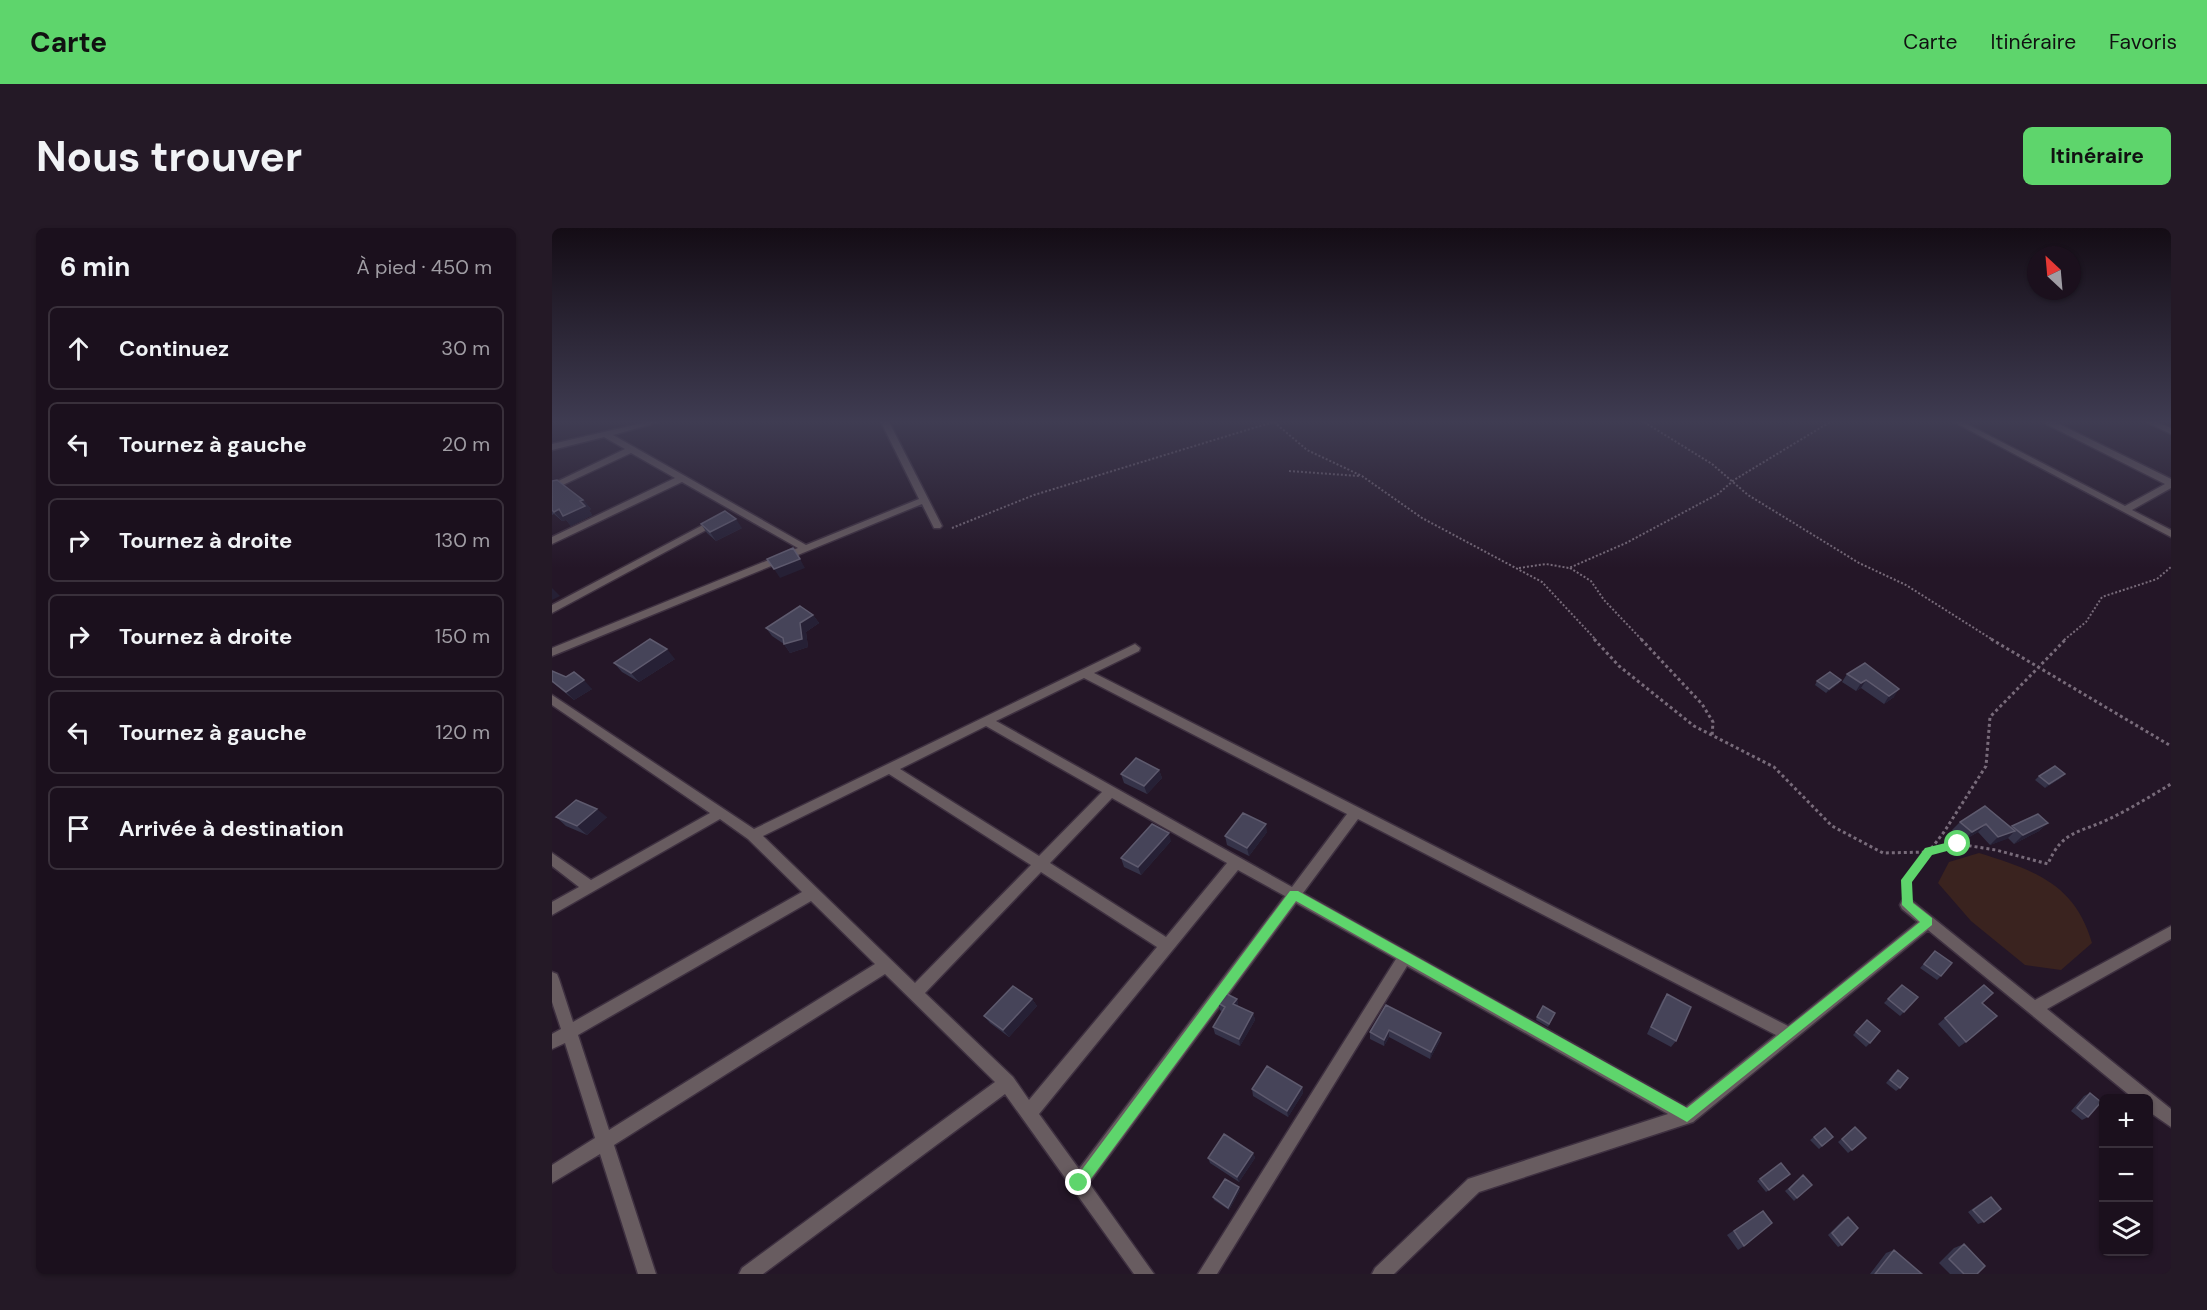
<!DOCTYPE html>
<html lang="fr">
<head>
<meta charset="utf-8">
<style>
	body { margin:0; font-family:"DM Sans",sans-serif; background:#241926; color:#f1f3f6 }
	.controls { position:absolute; right:18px; bottom:18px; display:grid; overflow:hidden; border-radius:9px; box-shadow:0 2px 4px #0004 }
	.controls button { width:54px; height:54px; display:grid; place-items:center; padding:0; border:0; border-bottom:2px solid #39303b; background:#1b101d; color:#f1f3f6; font:30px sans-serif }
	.compass { position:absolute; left:1475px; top:18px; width:54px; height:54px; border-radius:50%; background:#1b101d; box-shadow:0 2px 4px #0004; rotate:334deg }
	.stop { position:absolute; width:18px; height:18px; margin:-14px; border:4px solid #5ed56c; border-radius:50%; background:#fff }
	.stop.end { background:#5ed56c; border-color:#fff; box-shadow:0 2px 6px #0008 }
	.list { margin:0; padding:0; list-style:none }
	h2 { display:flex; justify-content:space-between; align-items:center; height:78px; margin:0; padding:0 24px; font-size:26px }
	h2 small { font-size:20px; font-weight:400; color:#a09da4 }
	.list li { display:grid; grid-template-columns:39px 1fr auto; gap:18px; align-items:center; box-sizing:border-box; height:84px; margin:0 12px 12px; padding:0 12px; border:2px solid #39303b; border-radius:9px }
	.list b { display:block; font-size:22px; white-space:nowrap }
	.list em { font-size:20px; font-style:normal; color:#a09da4 }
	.icon { flex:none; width:33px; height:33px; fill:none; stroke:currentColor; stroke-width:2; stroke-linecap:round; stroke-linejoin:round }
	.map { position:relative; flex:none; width:1619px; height:1046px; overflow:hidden; border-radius:9px }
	header { display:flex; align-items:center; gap:36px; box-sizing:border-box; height:84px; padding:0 30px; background:#5ed56c; color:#111 }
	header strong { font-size:28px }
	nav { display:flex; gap:33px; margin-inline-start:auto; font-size:21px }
	.intro { display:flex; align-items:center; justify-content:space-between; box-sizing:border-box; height:144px; padding:0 36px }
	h1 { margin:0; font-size:42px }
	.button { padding:15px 27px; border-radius:9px; background:#5ed56c; color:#111; font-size:21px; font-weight:700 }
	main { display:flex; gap:36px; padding:0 36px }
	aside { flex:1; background:#1b101d; border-radius:9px; box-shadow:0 2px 4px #0004 }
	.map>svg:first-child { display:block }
</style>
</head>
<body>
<header>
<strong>Carte</strong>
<nav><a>Carte</a><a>Itinéraire</a><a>Favoris</a></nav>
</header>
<div class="intro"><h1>Nous trouver</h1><a class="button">Itinéraire</a></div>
<main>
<aside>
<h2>6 min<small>À pied · 450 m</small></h2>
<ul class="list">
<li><svg class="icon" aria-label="ahead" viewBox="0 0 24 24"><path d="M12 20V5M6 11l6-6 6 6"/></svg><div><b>Continuez</b></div><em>30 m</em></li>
<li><svg class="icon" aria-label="left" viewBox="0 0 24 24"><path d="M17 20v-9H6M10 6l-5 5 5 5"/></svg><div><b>Tournez à gauche</b></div><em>20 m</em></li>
<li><svg class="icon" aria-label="right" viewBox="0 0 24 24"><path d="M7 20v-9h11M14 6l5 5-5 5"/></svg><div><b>Tournez à droite</b></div><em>130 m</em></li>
<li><svg class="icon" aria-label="right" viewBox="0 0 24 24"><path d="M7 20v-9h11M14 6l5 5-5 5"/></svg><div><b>Tournez à droite</b></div><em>150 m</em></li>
<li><svg class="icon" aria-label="left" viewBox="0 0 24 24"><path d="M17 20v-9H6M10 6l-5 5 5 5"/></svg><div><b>Tournez à gauche</b></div><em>120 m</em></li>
<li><svg class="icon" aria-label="arrive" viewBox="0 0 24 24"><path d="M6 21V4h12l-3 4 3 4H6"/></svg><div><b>Arrivée à destination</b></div></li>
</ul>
</aside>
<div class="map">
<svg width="1619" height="1046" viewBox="0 0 1619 1046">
	<rect width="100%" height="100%" fill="#241627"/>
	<!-- green -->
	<path fill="#3a231f" d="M1427,625C1481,642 1523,655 1540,715L1509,742L1473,737L1419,693L1386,655L1397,634Z"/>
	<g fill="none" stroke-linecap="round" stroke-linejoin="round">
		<!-- minor casing -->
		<g stroke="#3e3040" stroke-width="3">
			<path id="minor" d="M95,194H107L61,207L254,317L367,271L329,194H337L390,298L388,300H382L370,276L0,428V420L246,320L130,254L0,316V309L123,250L79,225L0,262V256L73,221L52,209L0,222V216Z
				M1402,194H1411L1573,278L1613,256L1494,196L1493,194H1503L1619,251V260L1580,282L1619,302V309Z
				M1594,194H1604L1619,200V206Z
				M166,289L171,292L169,294L0,385V377Z
				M583,416L588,420L587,423L542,445L1236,798L1366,694L1350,681L1348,677L1350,673L1355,671L1360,673L1483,772L1619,698V711L1495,781L1619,881V899L1596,883V870H1581L1376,702L1141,894L927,964L842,1046H820L823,1040L916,951L1116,886L855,738L665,1046H646L844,731L744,675L537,955L602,1046H582L453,866L211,1046H187L190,1040L443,854L333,746L62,917L104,1046H86L48,926L0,955V937L43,910L13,815L0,821V806L9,801L0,774V744L5,746L7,751L21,794L250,664L196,611L168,591L0,687V674L27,659L0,638V625L39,652L158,585L0,477V467L202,601ZM532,450L795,586L740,659L444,493ZM434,498L550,564L487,628L348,541ZM337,546L479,637L363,755L211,608ZM560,570L675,635L614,709L498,635ZM806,591L1224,807L1134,879L751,665ZM686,642L733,668L527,941L487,886ZM489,644L605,719L477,872L461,849L373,765ZM259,673L323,736L57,902L26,807Z"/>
		</g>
		<!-- path-far1 -->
		<path stroke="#786b7a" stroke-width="2" stroke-dasharray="2 2" stroke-linecap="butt" d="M722,194L755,222L810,248L870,290L990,354L1044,412
			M1092,194L1160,236L1196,267L1307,335L1354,357L1441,412
			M737,243L807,248
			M400,300L482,267L721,194
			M967,340L994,336L1017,340L1074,315L1166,266L1182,252L1278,194
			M1018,340L1039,353L1052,372L1090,412
			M1512,412L1534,394L1550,369L1605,351L1619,339"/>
		<!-- path -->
		<path stroke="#786b7a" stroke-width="3" stroke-dasharray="3 3" stroke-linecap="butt" d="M1042,411L1067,438L1142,498L1222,539L1280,598L1331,625L1377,624L1406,616L1444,622L1496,636C1510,602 1528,605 1557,591C1578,581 1599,568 1619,556
			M1089,411L1150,476L1161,494L1160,509
			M1439,411L1619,518
			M1355,666V652L1392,604L1434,538L1438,489L1514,411"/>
		<!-- minor -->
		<use href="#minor" fill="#685c60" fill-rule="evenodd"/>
	</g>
	<!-- wall -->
	<path fill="#353349" d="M0,253L31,272L39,281L37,282L40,287L19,298L14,292L10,293L2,286L0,287Z
		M149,296L190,300L164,313L155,305Z
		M261,387L267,395L254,404L256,419L238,425L232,416L220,408L214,400Z
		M123,431L87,454L70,444L62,435Z
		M1313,435L1342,469L1332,476L1309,460L1304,463L1290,454L1295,446Z
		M0,443L40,461L22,472L0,454Z
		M1289,452L1286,456L1274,465L1263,457L1265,453Z
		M607,542L610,550L595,566L572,555L569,546Z
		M1487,548L1509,550L1493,560L1483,552Z
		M1433,578L1459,599L1460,598L1496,595L1487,603L1462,616L1456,610L1438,617L1426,604L1412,612L1400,602L1408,594Z
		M4,589H55L35,607L14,598Z
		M715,604L697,628L675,617L673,608Z
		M619,613L589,647L572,639L569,630Z
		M1383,723L1389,748L1385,752L1368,740Z
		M1350,757L1352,784L1348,788L1332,775Z
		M1432,757L1430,775L1414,814L1407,819L1386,796Z
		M1115,766L1124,813L1119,819L1095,806L1110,773Z
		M480,771L485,778L457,809L438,795L432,788Z
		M685,771L686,778L701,785L703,792L688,818L663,806L661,799L670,784L668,782L666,775Z
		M834,777L888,812L878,831L837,809L832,818L818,811V804Z
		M1003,785L996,799L984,792L985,789Z
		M1315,792L1318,815L1314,819L1301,807Z
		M1346,842L1348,860L1344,863L1334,855L1342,845Z
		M750,859L751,865L736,889L701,868L700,861Z
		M1538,865L1536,889L1530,892L1519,883L1532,868Z
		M1303,899L1300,922L1296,925L1286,914Z
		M1273,900L1281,909L1267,921L1258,912Z
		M701,925L703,930L687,954L658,935L656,930Z
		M1229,935L1217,962L1214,964L1205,953Z
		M1251,947L1245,970L1242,973L1233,963Z
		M688,962L677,982L662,972L661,969Z
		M1439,969L1432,994L1426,996L1416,984L1433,972Z
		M1211,983L1192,1018L1186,1022L1175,1007Z
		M1296,989L1290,1017L1286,1019L1276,1007L1292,991Z
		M1412,1016L1425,1046H1398L1387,1035L1402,1020Z
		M1342,1022L1370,1046H1318L1334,1025Z"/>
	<!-- shaded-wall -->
	<path fill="#262035" d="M31,272L39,281L37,282L40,287L19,298L14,292L10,293L2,284Z
		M184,291L190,300L164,313L158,304Z
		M248,331L253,340L228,350L222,341Z
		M0,360L8,368L0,372Z
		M261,387L267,395L254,404L256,419L238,425L232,416L248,395Z
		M115,421L123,431L87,454L79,445Z
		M32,452L40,461L22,472L14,464Z
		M1289,452L1286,456L1274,465L1277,461Z
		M1314,452L1309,460L1304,463L1309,455Z
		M1347,461L1342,469L1332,476L1337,468Z
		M607,542L610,550L595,566L592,558Z
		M1513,546L1509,550L1493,560L1497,556Z
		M45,581L55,589L35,607L25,598Z
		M1496,595L1487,603L1462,616L1471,607Z
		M714,596L715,604L697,628L695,620Z
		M1434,596L1426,604L1412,612L1420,604Z
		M1463,603L1455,611L1438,617L1446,609Z
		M617,605L619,613L589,647L586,639Z
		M480,771L485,778L457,809L451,802Z
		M685,771L686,778L683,783L681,776Z
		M701,785L703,792L688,818L687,811Z
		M837,802V809L832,818V812Z
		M889,805L888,812L878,831L879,824Z
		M750,859L751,865L736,889L735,883Z
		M701,925L703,930L687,954L685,949Z
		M687,959L688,962L677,982L676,980Z"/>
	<!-- building -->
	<path fill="#464459" stroke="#5e5a6e" stroke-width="1.5" d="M5,252L31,272L28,273L33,278L11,288L7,281L2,284L0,282V253Z
		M173,283L184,291L158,304L149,296Z
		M241,320L248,331L222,341L215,331Z
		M248,378L261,387L248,395L250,411L232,416L231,410L214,400Z
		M98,411L115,421L79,445L62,435Z
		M1313,435L1347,461L1337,468L1314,452L1309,455L1295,446Z
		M0,443L14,449L22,444L32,452L14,464L0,453Z
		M1278,444L1289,452L1277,461L1265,453Z
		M584,530L607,542L592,558L569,546Z
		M1503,538L1513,546L1497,556L1487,548Z
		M24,572L45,581L25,598L4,589Z
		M1433,578L1463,603L1446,609L1434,596L1420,604L1408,594Z
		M691,585L714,596L695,620L673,608Z
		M1486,586L1496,595L1471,607L1460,598Z
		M600,596L617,605L586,639L569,630Z
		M1383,723L1400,735L1389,748L1372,736Z
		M1350,757L1366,769L1352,784L1336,771Z
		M1432,757L1441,765L1430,775L1445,788L1414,814L1393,790Z
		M461,758L480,771L451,802L432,788Z
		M673,765L685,771L681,776L701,785L687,811L661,799L673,779L666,775Z
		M1115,766L1139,779L1124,813L1099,799Z
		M834,777L889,805L879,824L837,802L832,812L818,804Z
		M991,778L1003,785L997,796L985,789Z
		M1315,792L1328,803L1318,815L1304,804Z
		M715,838L750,859L735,883L700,861Z
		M1346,842L1356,850L1348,860L1338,852Z
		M1538,865L1549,874L1536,889L1525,880Z
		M1303,899L1314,910L1300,922L1290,911Z
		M1273,900L1281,909L1270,918L1262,909Z
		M672,906L701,925L685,949L656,930Z
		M1229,935L1238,946L1217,962L1208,951Z
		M1251,947L1260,957L1245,970L1237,961Z
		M673,951L687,959L676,980L661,969Z
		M1439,969L1449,981L1432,994L1421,982Z
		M1211,983L1220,995L1192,1018L1182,1003Z
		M1296,989L1306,1000L1290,1017L1280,1005Z
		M1412,1016L1433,1038L1425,1046H1412L1397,1031Z
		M1342,1022L1370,1046H1323Z"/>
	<!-- sky -->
	<linearGradient id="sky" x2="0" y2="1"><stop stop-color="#140c15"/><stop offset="0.57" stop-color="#3f3c52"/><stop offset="1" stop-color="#3f3c52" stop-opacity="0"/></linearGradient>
	<rect width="1619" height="340" fill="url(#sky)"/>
	<!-- route -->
	<path fill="#5ed56c" d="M1406,612L1410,613V619L1380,627L1360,654L1361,675L1380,690V697L1135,894L744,673L532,960L527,962L520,955L738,663H746L1135,880L1368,694L1350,677L1349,652L1373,620Z"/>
</svg>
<div class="controls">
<button>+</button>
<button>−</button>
<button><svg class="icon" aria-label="layers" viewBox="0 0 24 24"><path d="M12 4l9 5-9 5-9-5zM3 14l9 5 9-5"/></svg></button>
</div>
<svg class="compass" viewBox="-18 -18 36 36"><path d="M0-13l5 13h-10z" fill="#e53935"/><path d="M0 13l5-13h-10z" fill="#a09da4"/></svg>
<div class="stop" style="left:1406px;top:616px"></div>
<div class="stop end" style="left:527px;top:955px"></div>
</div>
</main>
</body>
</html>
